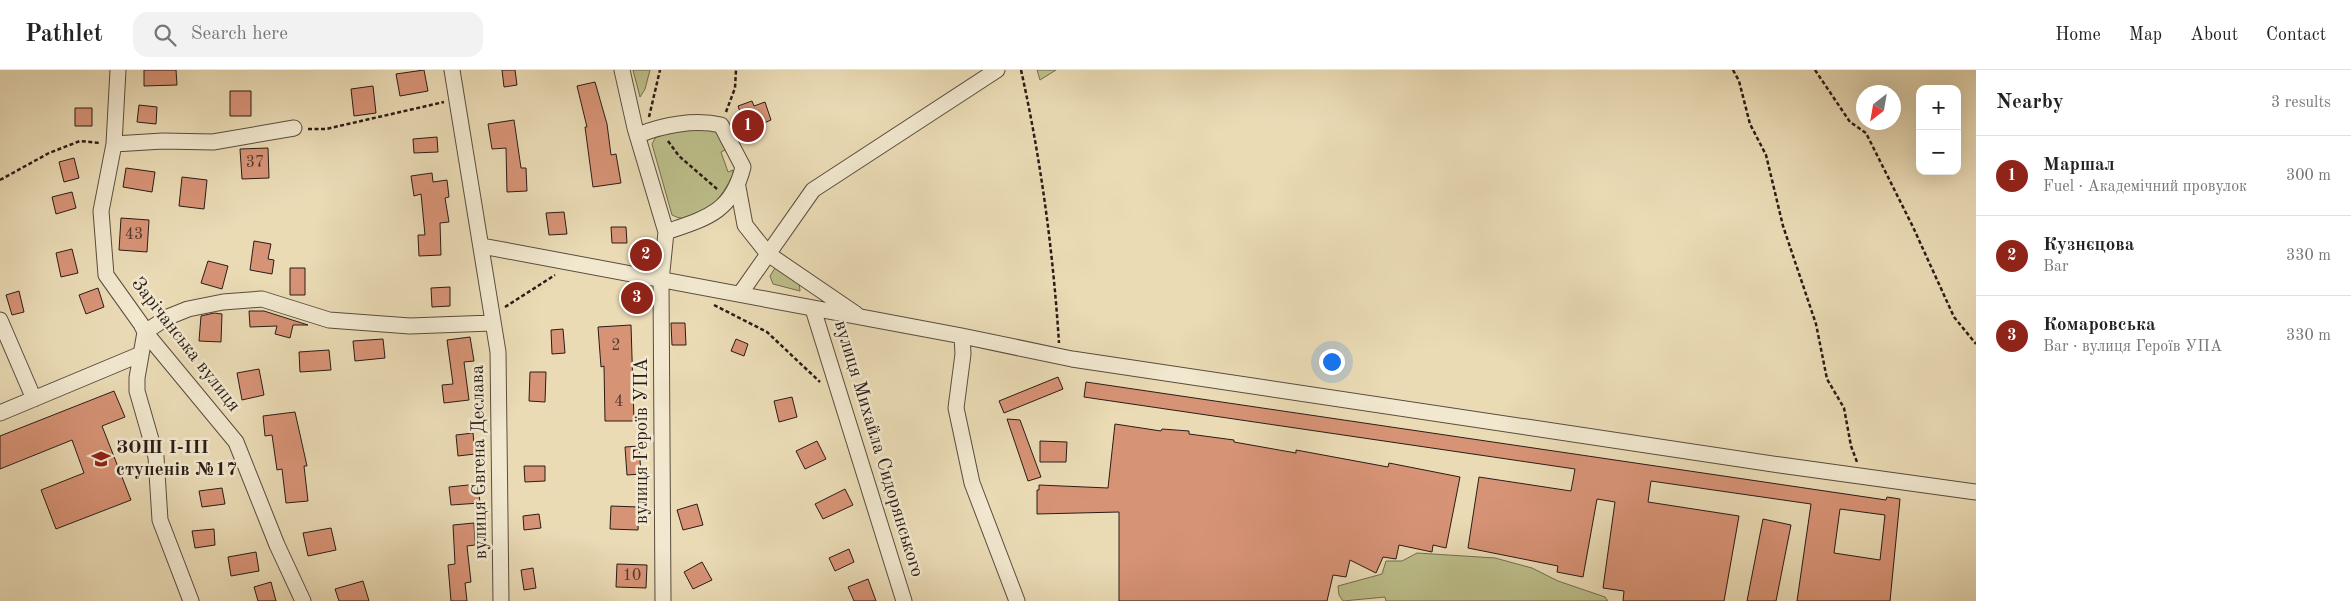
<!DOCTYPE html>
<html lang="en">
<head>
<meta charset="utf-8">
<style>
	body { margin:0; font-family:"Old Standard TT",serif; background:#f2f2f2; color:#222 }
	.controls { position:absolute; right:15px; top:15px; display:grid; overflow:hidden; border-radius:10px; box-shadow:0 5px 20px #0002 }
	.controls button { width:45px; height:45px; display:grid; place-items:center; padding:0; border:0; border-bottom:1px solid #e0e0e0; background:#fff; color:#222; font:25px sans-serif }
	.compass { position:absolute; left:1856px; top:15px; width:45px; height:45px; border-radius:50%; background:#fff; box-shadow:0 5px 20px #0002; rotate:211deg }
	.you { position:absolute; left:1331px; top:291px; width:18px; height:18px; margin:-12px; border:4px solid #fff; border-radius:50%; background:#1a73e8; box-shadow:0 0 0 8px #1a73e833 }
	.badge { display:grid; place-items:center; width:32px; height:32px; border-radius:50%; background:#8f2418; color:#fff; font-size:16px; font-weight:700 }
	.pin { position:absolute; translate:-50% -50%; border:2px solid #fff; box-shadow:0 1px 5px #0006 }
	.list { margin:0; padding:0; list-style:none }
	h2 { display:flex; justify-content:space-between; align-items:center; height:65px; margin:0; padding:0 20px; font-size:21px }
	h2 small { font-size:16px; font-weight:400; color:#767676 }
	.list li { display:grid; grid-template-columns:32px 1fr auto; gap:15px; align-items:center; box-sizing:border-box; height:80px; padding:0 20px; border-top:1px solid #e0e0e0 }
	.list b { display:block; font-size:19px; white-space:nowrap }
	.list p { margin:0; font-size:16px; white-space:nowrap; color:#767676 }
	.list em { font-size:16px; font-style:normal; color:#767676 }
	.icon { flex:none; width:28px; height:28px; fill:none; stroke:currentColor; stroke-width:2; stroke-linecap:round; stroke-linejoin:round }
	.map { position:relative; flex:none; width:1976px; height:531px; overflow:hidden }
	header { display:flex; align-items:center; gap:30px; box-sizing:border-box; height:70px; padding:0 25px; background:#fff; border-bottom:1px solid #e0e0e0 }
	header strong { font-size:24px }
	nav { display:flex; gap:28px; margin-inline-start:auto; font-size:18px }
	.search { width:350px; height:45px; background:#f2f2f2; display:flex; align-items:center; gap:12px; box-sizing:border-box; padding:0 18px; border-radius:15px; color:#767676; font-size:19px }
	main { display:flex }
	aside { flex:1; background:#fff }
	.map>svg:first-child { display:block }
</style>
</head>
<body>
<header>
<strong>Pathlet</strong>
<div class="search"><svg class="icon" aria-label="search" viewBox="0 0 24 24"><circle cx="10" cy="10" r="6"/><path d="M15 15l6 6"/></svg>Search here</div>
<nav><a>Home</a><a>Map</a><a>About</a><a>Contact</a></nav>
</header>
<main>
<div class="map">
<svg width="1976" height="531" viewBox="0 0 1976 531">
	<rect width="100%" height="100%" fill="#eadbb5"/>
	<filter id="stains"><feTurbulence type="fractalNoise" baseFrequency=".004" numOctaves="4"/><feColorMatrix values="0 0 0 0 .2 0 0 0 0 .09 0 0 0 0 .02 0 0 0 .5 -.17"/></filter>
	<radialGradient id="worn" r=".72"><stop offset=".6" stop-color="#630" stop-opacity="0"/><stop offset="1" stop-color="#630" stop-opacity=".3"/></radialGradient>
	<!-- green -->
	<path fill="#bcbe8a" stroke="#736d50" d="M633,0H650L645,19L640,27Z
		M1037,0H1056L1040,10Z
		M714,49L725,80L721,82L728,102L733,100V104C724,125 699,160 672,145L652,74L657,65Z
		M775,198H783L799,212L800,221L773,214L770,206Z
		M1417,483L1495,488L1532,498L1558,511L1605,527L1608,531H1386L1385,527L1343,531L1339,525L1338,516L1382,504L1386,491H1402Z"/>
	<!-- building -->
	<path fill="#d79376" stroke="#2a1c16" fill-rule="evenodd" d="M144,0H176L177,15L144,16Z
		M424,0L428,21L400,26L396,4Z
		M502,0H515L517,15L504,17Z
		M595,12L607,54L611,85L616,84L621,113L593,117L585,57H587L577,16Z
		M373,16L376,43L354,46L351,19Z
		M230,21H251V46H230Z
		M752,31L754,36L765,32L771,50L762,54V63L749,68L738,36Z
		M139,35L157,37L156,54L137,52Z
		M75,38H92V56H75Z
		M514,50L521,98H526L527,121L507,122L506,78L492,79L488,54Z
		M437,67L438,82L414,83L413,69Z
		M268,78L269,108L242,109L240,79Z
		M74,88L79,108L64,112L59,92Z
		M126,98L155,102L152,122L123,117Z
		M432,103L433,112L447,110L449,127L445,128L449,152L440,153L441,185L419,186L418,165H425L421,124L414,126L411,106Z
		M182,107L207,110L204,139L179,136Z
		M72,122L76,138L56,144L52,127Z
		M564,142L567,164L549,165L546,143Z
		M121,148L149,150L147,182L119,180Z
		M611,157H626L627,173H612Z
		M254,171L271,174L268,189L274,190L272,204L250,200Z
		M72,179L78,203L61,207L56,183Z
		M208,191L228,196L222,219L201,213Z
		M290,198H305V225H290Z
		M450,217V236L432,237L431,218Z
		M98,218L104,237L86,244L79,225Z
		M19,221L24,242L12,245L6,225Z
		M249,241H264L308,255H293L290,268L275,264L277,256L250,257Z
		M214,243L222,244L221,272L199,271L201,246Z
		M671,253H685L686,275H672Z
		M631,255L634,351H605L604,296L601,297L598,257Z
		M563,259L565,283L552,284L551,260Z
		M470,267L474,291L464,292L469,330L444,333L442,315L453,314L447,270Z
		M383,269L385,288L355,291L353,271Z
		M736,269L748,274L744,286L731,281Z
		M329,280L331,300L300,302L299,282Z
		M259,299L264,325L242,330L237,303Z
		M530,302H546L545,332L529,331Z
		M1058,307L1063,319L1004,343L999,331Z
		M1086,312L1886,430L1887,427L1900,429L1890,531H1797L1811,434L1651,411L1648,432L1739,446L1724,531H1623L1624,521L1603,518L1615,432L1597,429L1583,507L1557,502L1558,496L1468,478L1479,407L1571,421L1575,399L1084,327ZM1840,439L1885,445L1880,490L1834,483Z
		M114,321L125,347L102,356L131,430L56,459L41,420L84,403L72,370L0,399V366Z
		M792,327L797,347L779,352L774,331Z
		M295,342L307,396H304L308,431L286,433L282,399L277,400L272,365L265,366L263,346Z
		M1007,349L1020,350L1041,407L1028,411Z
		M1115,354L1161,361L1162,359L1189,361V364L1234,370V372L1296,383V380L1388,397L1389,393L1460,407L1446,478L1433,475L1432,482L1399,475L1396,489L1383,487L1376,503L1350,490L1346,507L1333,505L1327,531H1119V442L1037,444V420H1039V415L1108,418Z
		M473,363L475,384L458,386L456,365Z
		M817,371L826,389L805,399L796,381Z
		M1040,371L1067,372L1066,392H1040Z
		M639,376L641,404L627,405L625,377Z
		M524,396H545V411L525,412Z
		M478,414L480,433L451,435L449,417Z
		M222,418L225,434L202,437L199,421Z
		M845,419L853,435L823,449L815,434Z
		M697,434L703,455L683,460L677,440Z
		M611,436L639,437L638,460L610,459Z
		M539,444L541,458L524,460L523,446Z
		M1763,449L1791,455L1776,531H1747Z
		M474,453L475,475L467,476L471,512L465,513L467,531H451L448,495L455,494L453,455Z
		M331,458L336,480L308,486L303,463Z
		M214,459L215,475L195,478L192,461Z
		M849,479L854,492L835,501L829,488Z
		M256,482L259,501L231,506L228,487Z
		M702,492L712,510L693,519L684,502Z
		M617,494L647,495L646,518L616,517Z
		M533,498L536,518L524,520L521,500Z
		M868,509L876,531H854L848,517Z
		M363,511L369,531H339L335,519Z
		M271,512L276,531H258L254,517Z"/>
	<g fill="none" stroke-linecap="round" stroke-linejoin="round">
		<!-- minor casing -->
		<g stroke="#5a4c3e" stroke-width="17">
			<path id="minor" d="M118,0L114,74L101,141L106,205L141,254L145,262L236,372L277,475L303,531
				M452,0L498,282L501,531
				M622,0L635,58L666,162L661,211L663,531
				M638,65C663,55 695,49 721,55L743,97C732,142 707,148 666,162
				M114,74L163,71L213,72L294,58
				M738,117L745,155L768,184L856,244
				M482,176L962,266L1072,289L1780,395L1976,422
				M740,224L813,120L997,0
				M813,239L904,531
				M0,250L34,329
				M962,266L963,284L956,338L972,413L1017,531
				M0,343L141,284
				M191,531L160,450L156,387L137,321V308L145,262L168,247L188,239L223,232L262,229L329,250L410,256L492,253"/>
		</g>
		<!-- path -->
		<path stroke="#2a1c16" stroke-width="2.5" stroke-dasharray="4 2.5" stroke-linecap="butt" d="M1021,0C1041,90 1053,181 1059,273
			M1733,0L1739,11L1750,54L1766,85L1783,156L1816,254L1827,309L1844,338L1851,376L1857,392
			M1815,0L1850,52L1866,63L1913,157L1954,247L1976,274
			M726,42L735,18L736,0
			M649,47L660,0
			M308,59H326L444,32
			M668,71L679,86L717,119
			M0,110L49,83L80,71L100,73
			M714,235L767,262L820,312
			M505,237L555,205"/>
		<!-- minor -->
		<use href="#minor" stroke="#f1e8cf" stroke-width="15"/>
	</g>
	<!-- icons -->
	<defs>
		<g id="school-bare" transform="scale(1.5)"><path d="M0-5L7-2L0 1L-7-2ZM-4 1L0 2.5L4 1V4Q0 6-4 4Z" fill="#8f2418" stroke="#f1e8cf" stroke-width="2.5" paint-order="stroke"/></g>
	</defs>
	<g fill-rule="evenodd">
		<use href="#school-bare" x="101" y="389"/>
	</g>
	<g text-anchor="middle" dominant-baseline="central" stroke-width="5" stroke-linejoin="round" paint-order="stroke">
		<!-- number labels -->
		<g font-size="16" fill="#553a2e">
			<text x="255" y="93">37</text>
			<text x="134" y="165">43</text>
			<text x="616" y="276">2</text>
			<text x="619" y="332">4</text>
			<text x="632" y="506">10</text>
		</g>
		<!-- street labels -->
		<g font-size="19" fill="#2a1c16" stroke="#f1e8cf">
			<text transform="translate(185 275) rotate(52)">Зарічанська вулиця</text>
			<text transform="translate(642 371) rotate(-90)">вулиця Героїв УПА</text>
			<text transform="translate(878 379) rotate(73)">вулиця Михайла Сидорянського</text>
			<text transform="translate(480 392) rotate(-91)">вулиця Євгена Деслава</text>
		</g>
		<!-- poi labels -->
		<g font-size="19" font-weight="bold" fill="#2a1c16" stroke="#f1e8cf" text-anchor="start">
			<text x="116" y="378">ЗОШ І-ІІІ<tspan x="116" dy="22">ступенів №17</tspan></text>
		</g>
	</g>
	<rect width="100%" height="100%" filter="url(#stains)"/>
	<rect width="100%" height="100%" fill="url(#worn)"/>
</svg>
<div class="controls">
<button>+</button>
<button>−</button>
</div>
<svg class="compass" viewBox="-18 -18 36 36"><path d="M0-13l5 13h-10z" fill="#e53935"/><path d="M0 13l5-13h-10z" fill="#767676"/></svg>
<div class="you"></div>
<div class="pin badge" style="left:748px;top:56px">1</div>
<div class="pin badge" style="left:646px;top:185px">2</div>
<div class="pin badge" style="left:637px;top:228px">3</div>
</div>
<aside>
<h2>Nearby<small>3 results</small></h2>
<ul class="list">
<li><span class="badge">1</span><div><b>Маршал</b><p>Fuel · Академічний провулок</p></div><em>300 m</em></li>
<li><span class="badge">2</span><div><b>Кузнєцова</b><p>Bar</p></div><em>330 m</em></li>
<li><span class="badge">3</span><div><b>Комаровська</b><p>Bar · вулиця Героїв УПА</p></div><em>330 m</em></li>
</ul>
</aside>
</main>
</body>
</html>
